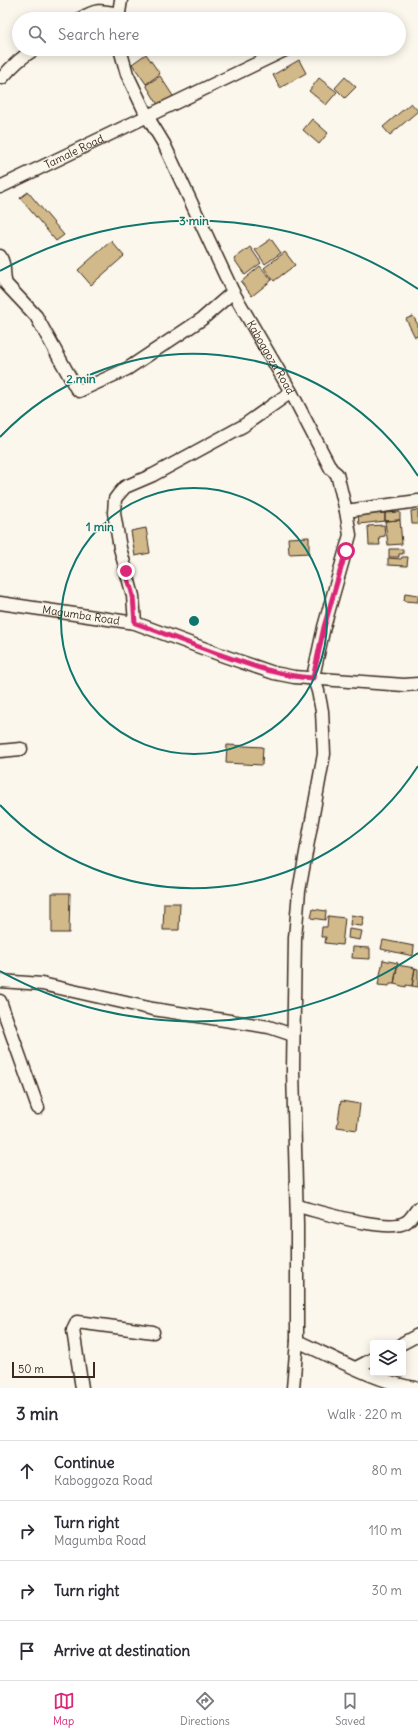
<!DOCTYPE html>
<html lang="en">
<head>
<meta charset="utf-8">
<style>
	body { margin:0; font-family:Delius,sans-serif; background:#f2f2f3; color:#2b2b33 }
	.controls { position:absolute; right:12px; bottom:12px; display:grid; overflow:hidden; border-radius:4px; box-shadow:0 2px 10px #0003 }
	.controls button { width:36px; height:36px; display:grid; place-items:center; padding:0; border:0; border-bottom:1px solid #e1e1e2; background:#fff; color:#2b2b33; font:20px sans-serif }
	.scale { position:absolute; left:12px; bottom:10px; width:83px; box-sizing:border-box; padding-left:4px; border:2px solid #3b2a1e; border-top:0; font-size:11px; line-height:14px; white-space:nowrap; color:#3b2a1e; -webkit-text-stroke:3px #fbf7ec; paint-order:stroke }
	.stop { position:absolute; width:12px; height:12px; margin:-9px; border:3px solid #db2777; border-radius:50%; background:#fff }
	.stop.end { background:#db2777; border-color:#fff; box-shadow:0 1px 4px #0008 }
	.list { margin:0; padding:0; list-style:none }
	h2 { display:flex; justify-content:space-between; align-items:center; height:52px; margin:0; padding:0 16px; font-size:17px }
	h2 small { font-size:13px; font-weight:400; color:#7c7c81 }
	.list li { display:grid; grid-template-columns:26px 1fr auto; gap:12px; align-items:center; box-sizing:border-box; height:60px; padding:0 16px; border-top:1px solid #e1e1e2 }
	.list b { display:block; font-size:15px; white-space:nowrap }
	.list p { margin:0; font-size:13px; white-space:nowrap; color:#7c7c81 }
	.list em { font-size:13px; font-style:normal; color:#7c7c81 }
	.icon { flex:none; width:22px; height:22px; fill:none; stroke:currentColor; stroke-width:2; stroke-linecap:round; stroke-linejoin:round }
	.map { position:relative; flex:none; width:418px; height:1388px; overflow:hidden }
	.search { position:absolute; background:#fff; box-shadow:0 2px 10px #0003; left:12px; right:12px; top:12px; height:44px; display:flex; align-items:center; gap:10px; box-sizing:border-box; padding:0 14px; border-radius:22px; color:#7c7c81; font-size:15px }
	.sheet { height:292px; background:#fff }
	nav { display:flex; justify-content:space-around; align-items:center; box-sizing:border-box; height:56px; border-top:1px solid #e1e1e2; background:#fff; font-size:11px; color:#7c7c81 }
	nav a { display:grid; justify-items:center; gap:2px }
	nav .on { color:#db2777 }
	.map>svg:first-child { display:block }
</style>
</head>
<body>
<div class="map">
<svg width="418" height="1388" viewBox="0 0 418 1388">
	<rect width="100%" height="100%" fill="#fbf7ec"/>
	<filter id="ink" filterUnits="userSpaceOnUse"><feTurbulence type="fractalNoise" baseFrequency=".025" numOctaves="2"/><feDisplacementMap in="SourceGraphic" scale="8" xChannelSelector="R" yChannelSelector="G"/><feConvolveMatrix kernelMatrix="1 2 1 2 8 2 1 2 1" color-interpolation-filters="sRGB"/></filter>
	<g filter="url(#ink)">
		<!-- building -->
		<path fill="#d2b989" stroke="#3b2a1e" d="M146,54L160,74L146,84L132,64Z
			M299,60L306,73L280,88L273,75Z
			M160,76L175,99L160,108L146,85Z
			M345,77L356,87L345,98L335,88Z
			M319,78L337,92L326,105L309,91Z
			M411,103L418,111L390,135L383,127Z
			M312,119L328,133L319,144L303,130Z
			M28,192L64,235L56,241L20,198Z
			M271,239L281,253L265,264L255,250Z
			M111,241L124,256L91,285L78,270Z
			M250,247L261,263L245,275L234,259Z
			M285,252L295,265L274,281L264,268Z
			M260,266L272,280L252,296L241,282Z
			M413,316L418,325V336L415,337L406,319Z
			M418,510V524H412L411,511Z
			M400,512V520L385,521V513Z
			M385,513V521L359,524L358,515Z
			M400,520L402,544L388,545L385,521Z
			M384,525L385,536L379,537L380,545H369L368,526Z
			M146,528L150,553L135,556L131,531Z
			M309,537V553L289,554L288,538Z
			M389,549H403V554H399V557H389Z
			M402,557H408L407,566L388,565V558L401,559Z
			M405,593L418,595V602L404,601Z
			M227,745L263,747L262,765L226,763Z
			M52,893H70L69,933H52Z
			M164,903H180L179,930H163Z
			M313,909L326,911L325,920L311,918Z
			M351,915L364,917L362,926L350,925Z
			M328,916L345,918L342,945L325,943L326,937H321L322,927H327Z
			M349,929L362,931L360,940L348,938Z
			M383,940L414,946L413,956L381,949Z
			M353,947L370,948V959L352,958Z
			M383,960L398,963L394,984H390L389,986L378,985Z
			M397,965L415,968L412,986L406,985V987L394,984Z
			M415,968L418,969V987L412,986Z
			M341,1101L360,1104L357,1130L337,1127Z"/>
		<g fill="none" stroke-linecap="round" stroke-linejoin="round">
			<!-- minor casing -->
			<g stroke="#3b2a1e" stroke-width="15">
				<g id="minor">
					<path d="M80,19C97,9 100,10 119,14"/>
					<path d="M118,19L121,0"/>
					<path id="s1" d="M120,49L127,74L147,116L164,144L233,292L291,392L331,469L337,474L346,511L350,535L324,627L313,677L318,691L322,711L324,754L299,891L295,938L293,1070L297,1224V1341L293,1388"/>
					<path d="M2,78C12,66 21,57 35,49"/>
					<path id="s2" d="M0,187L287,49"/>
					<path d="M0,256C7,268 2,273 6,284L36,316L76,388L79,391L127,369L202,319L233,292"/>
					<path d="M346,511L418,501"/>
					<path id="s3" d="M0,603L135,623L227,657L274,673L294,677L404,685L418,684"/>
					<path d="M135,623L133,596L120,548L114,513L115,499L118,495L125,487L153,475L243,426L291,392"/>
					<path d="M0,751L21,749"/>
					<path d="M0,981L42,984L153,1009L269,1027L293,1035"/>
					<path d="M0,1001L38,1108"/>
					<path d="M297,1206C319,1211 388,1234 406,1222C410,1220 415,1212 418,1208"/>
					<path d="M297,1341C333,1357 376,1382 415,1388"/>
					<path d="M403,1343L418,1335"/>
					<path d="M356,1368L373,1359"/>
					<path d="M82,1388L73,1330L77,1322L153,1332"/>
				</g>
			</g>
			<!-- minor -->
			<use href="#minor" stroke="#fbf7ec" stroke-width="12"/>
		</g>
	</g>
	<g fill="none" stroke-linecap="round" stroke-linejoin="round" filter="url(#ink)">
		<!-- route -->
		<path stroke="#db2777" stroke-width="5" d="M126,571L133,596L135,623C160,632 185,642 210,651C244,663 277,676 313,678L324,627L346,551"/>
	</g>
	<!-- distance rings -->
	<g fill="none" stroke="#0f766e" stroke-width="2">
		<circle cx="194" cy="621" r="133"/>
		<path d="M418 766A267 267 0 0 1 0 805M0 437A267 267 0 0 1 418 476"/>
		<path d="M418 953A400 400 0 0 1 0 971M0 271A400 400 0 0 1 418 289"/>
	</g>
	<g text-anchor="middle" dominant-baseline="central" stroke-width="3" stroke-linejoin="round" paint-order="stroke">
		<!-- street labels -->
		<g font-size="11" fill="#3b2a1e" stroke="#fbf7ec">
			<text stroke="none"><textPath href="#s2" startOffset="82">Tamale Road</textPath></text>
			<text stroke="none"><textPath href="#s1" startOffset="344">Kaboggoza Road</textPath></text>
			<text stroke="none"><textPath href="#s3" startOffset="82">Magumba Road</textPath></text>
		</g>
	</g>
	<circle cx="194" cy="621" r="6" fill="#0f766e" stroke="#fbf7ec" stroke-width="2"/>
	<g font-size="12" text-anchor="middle" font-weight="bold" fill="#0f766e" stroke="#fbf7ec" stroke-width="3" stroke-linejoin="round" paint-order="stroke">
		<text x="194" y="225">3 min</text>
		<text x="81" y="383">2 min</text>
		<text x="100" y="531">1 min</text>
	</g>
</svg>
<div class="controls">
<button><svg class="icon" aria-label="layers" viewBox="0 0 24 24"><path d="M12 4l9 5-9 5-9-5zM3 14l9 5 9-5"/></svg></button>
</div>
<div class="scale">50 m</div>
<div class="stop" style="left:346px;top:551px"></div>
<div class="stop end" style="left:126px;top:571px"></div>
<div class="search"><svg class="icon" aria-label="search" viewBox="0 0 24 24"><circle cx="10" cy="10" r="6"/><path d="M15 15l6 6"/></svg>Search here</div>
</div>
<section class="sheet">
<h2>3 min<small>Walk · 220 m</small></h2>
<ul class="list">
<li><svg class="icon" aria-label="ahead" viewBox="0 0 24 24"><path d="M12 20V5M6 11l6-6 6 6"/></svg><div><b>Continue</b><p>Kaboggoza Road</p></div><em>80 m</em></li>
<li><svg class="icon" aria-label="right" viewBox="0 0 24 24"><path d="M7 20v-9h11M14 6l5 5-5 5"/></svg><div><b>Turn right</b><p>Magumba Road</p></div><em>110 m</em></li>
<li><svg class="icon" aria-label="right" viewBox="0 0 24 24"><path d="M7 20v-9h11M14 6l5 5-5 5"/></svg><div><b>Turn right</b></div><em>30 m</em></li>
<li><svg class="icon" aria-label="arrive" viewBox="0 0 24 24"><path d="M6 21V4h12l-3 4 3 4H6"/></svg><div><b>Arrive at destination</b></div></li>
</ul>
</section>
<nav>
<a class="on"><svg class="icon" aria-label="map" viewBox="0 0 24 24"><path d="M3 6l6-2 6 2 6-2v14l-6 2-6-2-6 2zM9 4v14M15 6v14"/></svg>Map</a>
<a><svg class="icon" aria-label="directions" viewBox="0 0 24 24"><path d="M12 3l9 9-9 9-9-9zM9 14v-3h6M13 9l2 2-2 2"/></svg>Directions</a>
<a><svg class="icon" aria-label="saved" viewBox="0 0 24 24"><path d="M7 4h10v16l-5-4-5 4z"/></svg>Saved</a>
</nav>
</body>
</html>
